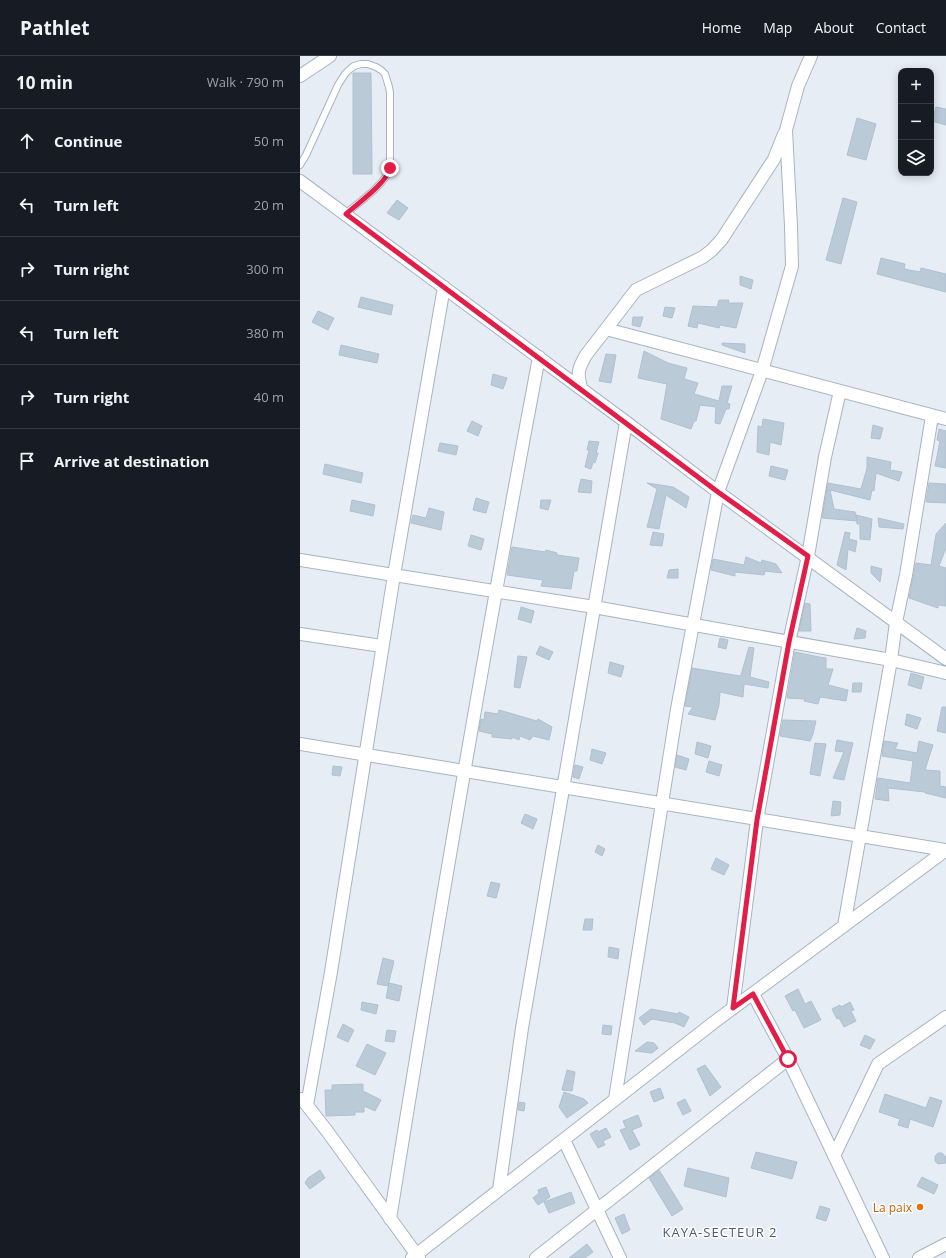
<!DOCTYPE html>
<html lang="en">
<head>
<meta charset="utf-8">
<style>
	body { margin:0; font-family:"Open Sans",sans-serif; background:#20242c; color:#f1f3f6 }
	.controls { position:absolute; right:12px; top:12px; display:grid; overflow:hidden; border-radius:8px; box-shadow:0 2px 10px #0003 }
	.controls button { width:36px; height:36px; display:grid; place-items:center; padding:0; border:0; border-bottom:1px solid #363941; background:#171b24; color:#f1f3f6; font:20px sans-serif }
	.stop { position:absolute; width:12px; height:12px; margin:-9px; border:3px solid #e11d48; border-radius:50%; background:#fff }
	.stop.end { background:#e11d48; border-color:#fff; box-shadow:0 1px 4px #0008 }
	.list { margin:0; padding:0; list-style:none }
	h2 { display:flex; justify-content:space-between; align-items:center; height:52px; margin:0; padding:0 16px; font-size:17px }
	h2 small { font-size:13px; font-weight:400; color:#9ea1a6 }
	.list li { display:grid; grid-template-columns:26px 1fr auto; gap:12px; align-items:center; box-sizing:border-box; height:64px; padding:0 16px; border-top:1px solid #363941 }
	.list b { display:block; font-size:15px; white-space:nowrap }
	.list em { font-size:13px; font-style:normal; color:#9ea1a6 }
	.icon { flex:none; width:22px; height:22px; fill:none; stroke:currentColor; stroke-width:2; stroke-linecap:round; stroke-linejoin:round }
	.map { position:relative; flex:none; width:646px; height:1202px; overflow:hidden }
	header { display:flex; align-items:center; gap:24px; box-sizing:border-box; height:56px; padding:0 20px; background:#171b24; border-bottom:1px solid #363941 }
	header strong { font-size:19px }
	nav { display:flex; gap:22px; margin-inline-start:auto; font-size:14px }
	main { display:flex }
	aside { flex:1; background:#171b24 }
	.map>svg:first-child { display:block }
</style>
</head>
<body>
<header>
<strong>Pathlet</strong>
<nav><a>Home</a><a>Map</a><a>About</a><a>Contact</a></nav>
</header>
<main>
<aside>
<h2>10 min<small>Walk · 790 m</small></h2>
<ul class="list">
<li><svg class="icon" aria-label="ahead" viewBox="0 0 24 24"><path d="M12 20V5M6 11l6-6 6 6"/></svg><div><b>Continue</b></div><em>50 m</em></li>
<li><svg class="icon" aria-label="left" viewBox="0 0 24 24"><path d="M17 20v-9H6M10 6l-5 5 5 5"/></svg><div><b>Turn left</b></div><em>20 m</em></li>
<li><svg class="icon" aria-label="right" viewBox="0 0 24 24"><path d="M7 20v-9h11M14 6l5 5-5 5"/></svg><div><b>Turn right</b></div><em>300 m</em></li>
<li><svg class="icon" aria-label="left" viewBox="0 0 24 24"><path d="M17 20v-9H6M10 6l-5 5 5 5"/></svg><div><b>Turn left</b></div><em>380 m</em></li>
<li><svg class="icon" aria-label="right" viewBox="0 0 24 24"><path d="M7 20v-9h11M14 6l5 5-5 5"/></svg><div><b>Turn right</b></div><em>40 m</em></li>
<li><svg class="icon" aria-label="arrive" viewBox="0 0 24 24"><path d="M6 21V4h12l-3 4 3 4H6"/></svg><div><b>Arrive at destination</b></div></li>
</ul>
</aside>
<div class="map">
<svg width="646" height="1202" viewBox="0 0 646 1202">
	<rect width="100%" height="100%" fill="#e7edf5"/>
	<!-- building -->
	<path fill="#bbcad7" stroke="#aec1d2" d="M53,17H71L72,118H53Z
		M636,51L646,53V69L632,65Z
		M557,62L576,68L566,104L547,99Z
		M543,142L557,146L541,208L526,204Z
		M97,144L108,152L99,164L87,157Z
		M581,202L605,208L604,213L620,216L621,212L646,218V236L615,228L577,218Z
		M440,220L453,224L451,233L440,229Z
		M61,241L93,249L91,259L58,251Z
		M419,244H429L428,247H443L436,272L420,269L419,272L398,267L397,272L388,270L393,250L417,251Z
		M365,251L375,252L372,262L363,260Z
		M18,255L34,262L28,274L12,266Z
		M333,261H343L340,271L332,269Z
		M422,287L445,288V297L422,289Z
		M41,289L79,298L77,307L39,299Z
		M344,295L368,307L387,312L384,323L398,327L394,338L419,345L422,330H432L427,347L430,348L429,353H426L420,368L415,367L416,351L400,349L396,365H394L391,373L361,363L367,328L338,322Z
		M306,298L316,299L311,327L299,325Z
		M193,318L207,322L203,333L191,329Z
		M463,363L484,367L481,389L470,386L469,399L457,396L458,370L462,371Z
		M172,365L182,370L178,380L167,375Z
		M573,369L583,372L580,383L571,382Z
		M639,373L646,375V412L635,410L640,385L637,384Z
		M289,385L299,386L296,397H298L295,407L293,406L291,413L285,411L289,394H287Z
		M140,387L158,390L156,399L138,395Z
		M567,401L591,406L590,414L602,416L599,425L576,417L574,435L572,434L570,444L530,434L534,453L555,456L557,465L522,462L528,427L561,433L567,412Z
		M25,408L63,417L61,427L23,418Z
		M471,410L488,414L485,424L469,420Z
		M281,423L292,425L291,437L278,436Z
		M347,427L373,431L389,441L386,452L366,439L359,473L347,471L357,433Z
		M629,427L646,428V447L626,446Z
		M176,442L189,446L186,457L173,454Z
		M52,444L75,449L73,460L50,455Z
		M241,444H251L248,454L240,452Z
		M129,452L144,456L141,474L111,467L113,459L126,462Z
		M556,459L572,463L570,484L560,483V468H557Z
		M578,462L604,468L603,473L579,471Z
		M646,467V492L639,510L646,512V550L638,549V552L609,542L616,507L631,509L636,478Z
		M353,476L364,478L362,490L350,489Z
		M545,476L550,477L549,483L557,485L555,496L548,493L546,514L537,509Z
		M171,479L184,483L181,494L168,490Z
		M212,491L245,496L246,494L257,497V499L279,502L277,515H274L271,533L241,530L243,524L207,519Z
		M446,501L461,507L462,504L476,508L482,517L465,515L464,519L435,516V520L411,514L413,503L444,509Z
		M571,510L582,513L580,526L571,517Z
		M378,513V522H367L369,514Z
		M505,547L510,548L511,575H499Z
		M221,551L234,555L231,567L218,563Z
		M557,572L566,575L565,582L554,583Z
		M420,582L428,584L426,593L418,591Z
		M240,590L253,596L249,604L236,598Z
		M449,591L454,592L450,621L469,626L468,632L444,628L443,641L420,636L419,649L415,664L388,658L393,651L385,650L392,612L440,620L441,619Z
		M495,596L519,601L526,602V613H533L528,629L548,634L546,645L520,641L518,648L504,645L505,643L487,642Z
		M218,600L227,601L220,632L214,631Z
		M310,606L324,610L321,621L308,617Z
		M611,617L624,621L621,633L608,629Z
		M553,627H562L561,636H552Z
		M642,651H646V677L637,675Z
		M199,654L237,665L238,663L252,671L249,684L233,680L230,684L220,680L219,684L212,681V683L192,681V678L179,675L181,663L184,664L185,656L198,658Z
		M607,658L621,662L617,673L605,669Z
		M483,664L516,665L513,678L510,685L480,680Z
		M537,684L553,687L544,724L533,722L544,696L535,695Z
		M584,685L598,687L595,693L617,697L619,685L633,689L625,714L640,715V730L646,731V742L625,737V736L588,732L589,745L575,743L578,722L610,727L613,705L582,700Z
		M397,686L411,690L408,702L395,698Z
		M515,687L526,688L520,720L510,718Z
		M292,693L306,697L302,708L290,704Z
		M377,699L389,703L386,714L375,711Z
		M409,705L422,709L419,720L406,716Z
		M275,709L283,711L279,723L273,721Z
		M33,710L42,711L40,720L32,719Z
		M533,745L541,746L540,759L531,760Z
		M225,758L237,763L233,773L221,767Z
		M298,789L305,793L302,800L295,796Z
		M416,802L429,809L424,819L411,813Z
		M191,826L200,828L196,842L187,840Z
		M285,863H293L292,874H283Z
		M309,891L319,893L318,903L308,901Z
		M83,902L94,905L88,930L77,928Z
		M89,927L102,930L99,945L86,942Z
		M498,933L505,948L511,945L521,964L504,972L495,954L493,955L485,940Z
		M62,946L78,949L76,958L61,954Z
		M550,946L554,954L551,955L556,965L544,971L539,962L537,963L532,953L540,949L541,951Z
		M351,953L378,958L379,956L389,961L384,971L375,967L352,963L344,969L339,962Z
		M43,968L54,974L48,986L37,981Z
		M303,969L312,970L311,979L302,978Z
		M87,974L96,975L94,986L85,985Z
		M565,979L575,984L570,993L560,989Z
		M347,986L354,987L358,992L352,997L335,995Z
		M67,988L86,997L75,1019L56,1010Z
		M405,1009L421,1031L410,1040L397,1013Z
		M267,1014L275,1016L272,1035L262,1034Z
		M63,1028V1035L81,1044L75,1055L64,1050V1056H55V1059L26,1060L25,1034H32V1029Z
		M360,1032L364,1042L354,1046L350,1036Z
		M264,1036L284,1043L288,1047L267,1062L259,1051Z
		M585,1038L626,1052L630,1041L642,1045L633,1071L610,1063L608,1072L598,1069L600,1063L579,1056Z
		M385,1043L391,1055L383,1059L377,1047Z
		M219,1046L225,1047L224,1055L218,1054Z
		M338,1059L342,1070L332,1074L340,1089L330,1094L320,1074L326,1072L323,1065Z
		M306,1072L311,1081L303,1085L305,1089L298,1092L290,1078L297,1074L298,1076Z
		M456,1096L497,1106L492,1123L451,1112Z
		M638,1097H642L646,1101V1107L638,1108L635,1105V1100Z
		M388,1112L429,1122L426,1141L384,1130Z
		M20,1114L25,1122L10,1133L5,1127L8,1122Z
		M359,1114L383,1153L372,1160L349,1122Z
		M622,1121L638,1129L634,1138L617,1130Z
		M246,1131L250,1141L238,1149L233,1142L239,1137L238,1134Z
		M271,1136L275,1147L249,1157L244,1146Z
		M520,1150L530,1153L526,1165L516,1162Z
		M324,1158L330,1174L322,1178L315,1162Z
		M287,1188L293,1196L285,1202H269Z"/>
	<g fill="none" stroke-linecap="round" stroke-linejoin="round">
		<!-- service casing -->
		<g stroke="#a8b4c1" stroke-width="8">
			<path id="service" d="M0,109L6,99L38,29L45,18L50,13L54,10L61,8H68L76,11L81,14L85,18L89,31L90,37V112C86,128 58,147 45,158"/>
		</g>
		<!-- minor casing -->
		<g stroke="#a8b4c1" stroke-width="14">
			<path id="minor" d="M0,20L30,0
				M0,125L326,366L418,436L646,603
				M306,273L646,363
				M281,332C277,316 278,313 286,299L336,234L403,201L412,194L422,183L474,103L484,78
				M0,504L294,551L591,604L646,617
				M0,578L82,590
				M0,688L646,794
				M544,870L591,604L596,566L606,519L632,360
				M453,938L488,1003L583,1202
				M433,952L457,764L489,586L508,500L525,401L540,335
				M2,1043L27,1075L119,1202
				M315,1043L377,653L418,436L462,315L492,210L491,170L486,74L498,30L511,0
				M7,1049L31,916L94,519L144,231
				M264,1084L320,1202
				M534,1100L578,1008L646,961
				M199,1134L222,972L326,366
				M90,1163C136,875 185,588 239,301
				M112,1202L413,967L646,794
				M236,1202L488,1003
				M619,1202L646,1188"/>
		</g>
		<!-- service -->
		<use href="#service" stroke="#fff" stroke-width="6"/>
		<!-- minor -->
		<use href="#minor" stroke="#fff" stroke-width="12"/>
	</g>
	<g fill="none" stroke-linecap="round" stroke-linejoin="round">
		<!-- route -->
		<path stroke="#e11d48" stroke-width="5" d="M90,112C86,128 58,147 46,158L418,436L508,500L489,586L457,764L433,952L453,938L488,1003"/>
	</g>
	<!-- markers -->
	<circle fill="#e8710a" stroke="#fff" stroke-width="1.5" cx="620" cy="1151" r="4"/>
	<g text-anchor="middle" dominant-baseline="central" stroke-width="3" stroke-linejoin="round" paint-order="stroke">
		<!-- food labels -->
		<g font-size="12" fill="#c56008" stroke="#fff" text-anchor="end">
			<text x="612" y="1151">La paix</text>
		</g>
		<!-- neighbourhood labels -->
		<g font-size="13" letter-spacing="1" fill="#4b5c6c" stroke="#fff">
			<text x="420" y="1176">KAYA-SECTEUR 2</text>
		</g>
	</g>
</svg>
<div class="controls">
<button>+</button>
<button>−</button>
<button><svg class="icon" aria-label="layers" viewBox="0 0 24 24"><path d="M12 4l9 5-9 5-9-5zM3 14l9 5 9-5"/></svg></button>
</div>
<div class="stop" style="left:488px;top:1003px"></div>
<div class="stop end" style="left:90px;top:112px"></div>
</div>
</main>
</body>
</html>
